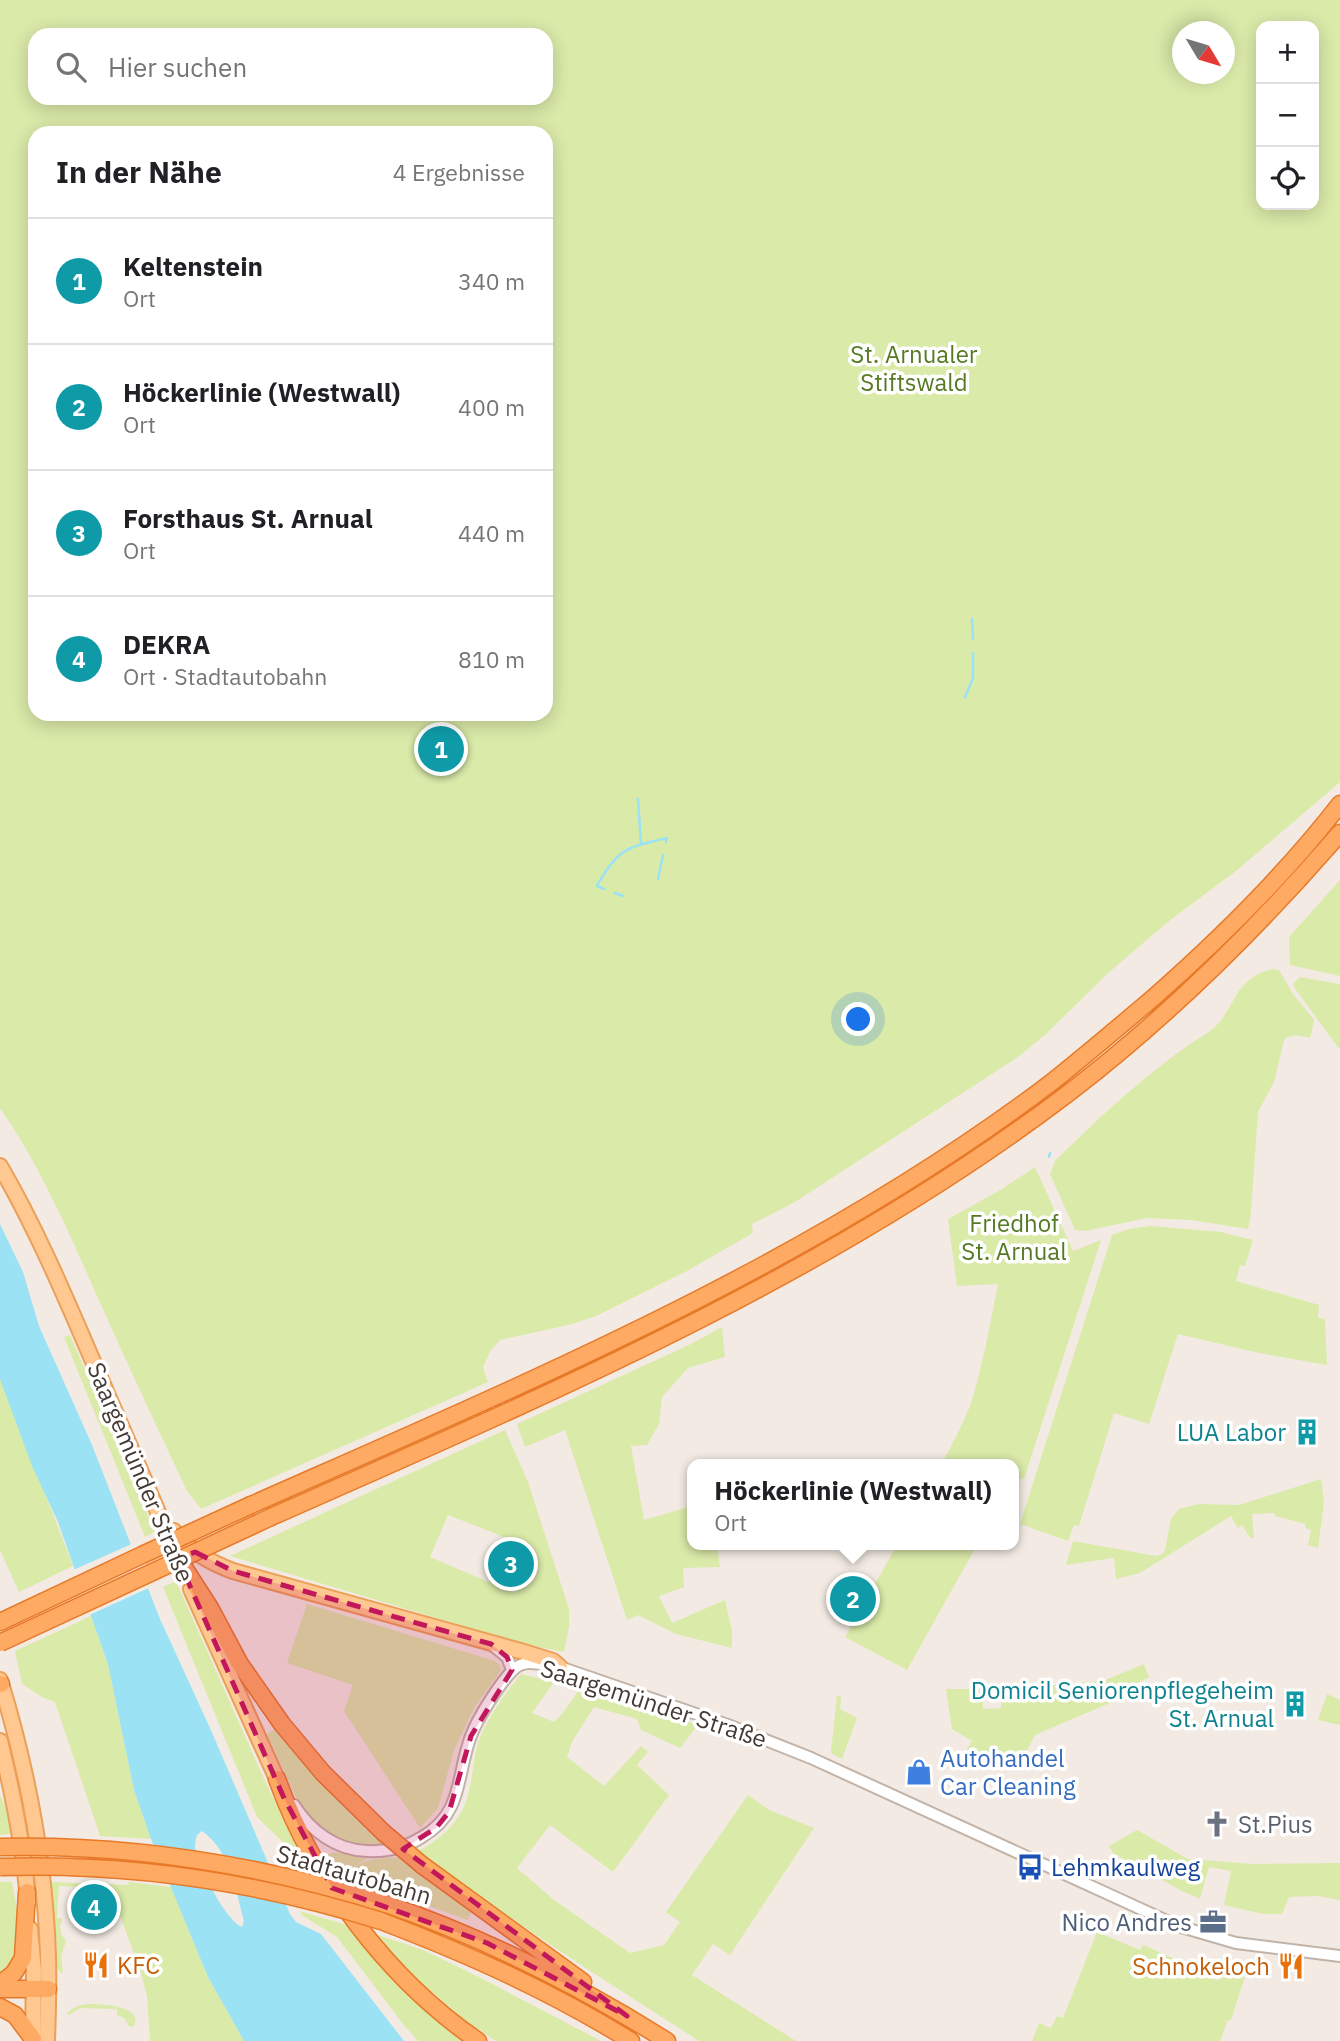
<!DOCTYPE html>
<html lang="de">
<head>
<meta charset="utf-8">
<style>
	body { margin:0; font-family:"IBM Plex Sans",sans-serif; background:#f2f2f2; color:#202124 }
	.controls { position:absolute; right:21px; top:21px; display:grid; overflow:hidden; border-radius:14px; box-shadow:0 4px 18px #0003 }
	.controls button { width:63px; height:63px; display:grid; place-items:center; padding:0; border:0; border-bottom:2px solid #e0e0e0; background:#fff; color:#202124; font:35px sans-serif }
	.compass { position:absolute; left:1172px; top:21px; width:63px; height:63px; border-radius:50%; background:#fff; box-shadow:0 4px 18px #0003; rotate:128deg }
	.you { position:absolute; left:859px; top:1020px; width:24px; height:24px; margin:-18px; border:5px solid #fff; border-radius:50%; background:#1a73e8; box-shadow:0 0 0 10px #1a73e833 }
	.badge { display:grid; place-items:center; width:46px; height:46px; border-radius:50%; background:#b45309; color:#fff; font-size:23px; font-weight:700 }
	.pin { position:absolute; translate:-50% -50%; border:4px solid #fff; box-shadow:0 2px 7px #0006 }
	.popup { position:absolute; left:687px; top:1459px; width:332px; height:91px; box-sizing:border-box; display:grid; place-content:center; border-radius:14px; background:#fff; filter:drop-shadow(0 2px 5px #0005); font-size:23px; white-space:nowrap; color:#757577 }
	.popup b { font-size:26px; color:#202124 }
	.popup::after { content:''; position:absolute; left:50%; top:100%; margin-left:-14px; border:14px solid transparent; border-top-color:#fff }
	.list { margin:0; padding:0; list-style:none }
	h2 { display:flex; justify-content:space-between; align-items:center; height:91px; margin:0; padding:0 28px; font-size:30px }
	h2 small { font-size:23px; font-weight:400; color:#757577 }
	.list li { display:grid; grid-template-columns:46px 1fr auto; gap:21px; align-items:center; box-sizing:border-box; height:126px; padding:0 28px; border-top:2px solid #e0e0e0 }
	.list b { display:block; font-size:26px; white-space:nowrap }
	.list p { margin:0; font-size:23px; white-space:nowrap; color:#757577 }
	.list em { font-size:23px; font-style:normal; color:#757577 }
	.icon { flex:none; width:38px; height:38px; fill:none; stroke:currentColor; stroke-width:2; stroke-linecap:round; stroke-linejoin:round }
	.map { position:relative; flex:none; width:1340px; height:2041px; overflow:hidden }
	.search { position:absolute; background:#fff; box-shadow:0 4px 18px #0003; left:28px; top:28px; width:525px; height:77px; display:flex; align-items:center; gap:18px; box-sizing:border-box; padding:0 24px; border-radius:21px; color:#757577; font-size:26px }
	.panel { position:absolute; background:#fff; box-shadow:0 4px 18px #0003; left:28px; top:126px; width:525px; height:595px; border-radius:21px }
	.map>svg:first-child { display:block }
</style>
</head>
<body>
<div class="map">
<svg width="1340" height="2041" viewBox="0 0 1340 2041">
	<rect width="100%" height="100%" fill="#f3ebe3"/>
	<!-- green -->
	<path fill="#daeaa9" fill-rule="evenodd" d="M0,0H1340V782L1236,871L1169,921L1107,974L1046,1034L1018,1057L795,1202L752,1224L753,1233L687,1271L596,1316L568,1325L500,1340L491,1350L483,1367L488,1382L201,1509L187,1491C158,1429 129,1368 102,1307C71,1238 43,1170 0,1108ZM1314,26V205H1261V26ZM1182,32H1224V74H1182ZM35,35H546V98H35ZM35,133H546V714H35Z
		M1340,880V976L1290,965L1289,937Z
		M1273,969L1279,970L1293,994L1314,1020L1310,1038C1300,1036 1292,1033 1284,1040L1274,1082L1258,1112L1251,1212L1248,1229L1191,1220L1147,1218L1085,1231L1075,1230L1050,1174L1055,1161C1088,1128 1121,1097 1158,1068C1169,1059 1181,1050 1193,1042C1200,1037 1208,1034 1215,1027C1237,1005 1234,978 1273,969Z
		M1300,977L1340,984V1050L1296,990L1293,984Z
		M1035,1167L1073,1251L1101,1240L1024,1479L1021,1478L1017,1488L1020,1489L1014,1496V1464H941C952,1445 962,1426 970,1406C983,1366 990,1324 998,1284L957,1286L948,1219L1002,1189Z
		M1151,1226L1221,1232L1253,1240L1245,1266L1240,1265L1236,1281L1319,1305L1318,1318L1325,1319L1327,1365L1259,1353L1178,1334L1149,1424L1114,1413L1079,1526L1074,1525L1068,1541L1020,1524L1112,1235L1129,1229Z
		M722,1327L725,1357L688,1368L662,1397L659,1424L647,1445L631,1446L644,1520L692,1506V1545H717L720,1567L683,1568L684,1587L659,1596L672,1623L725,1600L732,1631V1648L676,1634L638,1615L627,1620L565,1430L525,1447L517,1424L691,1344Z
		M70,1335L155,1532L145,1537L64,1337Z
		M0,1377L73,1566L19,1592L0,1550Z
		M505,1430L528,1482L569,1609V1627L564,1652L523,1644L230,1556ZM448,1515L522,1544L530,1559L515,1593L430,1557Z
		M1321,1479L1324,1502L1318,1548L1308,1545L1311,1530L1305,1528L1306,1524L1275,1516V1513L1252,1514L1254,1537L1251,1539L1242,1525L1238,1528L1231,1516L1140,1573L1116,1579L1114,1558L1066,1565L1073,1541L1156,1556L1162,1554L1165,1550L1171,1519L1179,1509L1199,1504L1239,1505Z
		M897,1545H977L907,1670L845,1637Z
		M176,1581L265,1781L303,1858L300,1859L257,1817L163,1587Z
		M307,1604L495,1661L499,1664L501,1670L474,1708L454,1750L441,1798L437,1809L420,1828L344,1711L353,1685L287,1663Z
		M91,1616L108,1664L134,1790L151,1839L100,1836L55,1702L42,1697L22,1684L15,1651Z
		M1144,1664L1149,1677L1131,1686L1133,1693L1035,1735L1025,1754L1010,1750L1002,1770L983,1762L966,1751L972,1741L952,1729L946,1689H982L983,1709L1001,1708L1002,1689L1103,1681Z
		M521,1674L554,1682L532,1713L554,1722L562,1714L580,1689L698,1725L680,1748L641,1730L637,1719L594,1707L572,1742L567,1757L604,1786L641,1746L648,1752L637,1765L669,1795L613,1872L550,1825L517,1868L554,1900L630,1953L664,1945L680,1922L666,1912L748,1795L769,1810L814,1828L730,1955L713,1944L692,1975L796,2041H699L581,1965L449,1877L418,1851C443,1838 463,1819 469,1791C473,1775 473,1759 478,1743C487,1718 504,1695 521,1674Z
		M1327,1694L1340,1700V1725L1318,1720Z
		M837,1696H841L840,1709L857,1718L842,1759L832,1754L831,1751Z
		M278,1727L330,1791L390,1847C377,1847 363,1847 351,1845C331,1841 310,1820 299,1804L267,1734Z
		M0,1795L6,1809L11,1834L0,1835Z
		M1137,1830L1188,1859L1254,1864L1340,1863V1900L1318,1896L1289,1897L1282,1914H1263L1224,1905L1231,1871L1209,1867L1200,1899L1182,1891L1113,1853L1109,1846Z
		M337,1852L367,1859C356,1864 350,1868 346,1879L330,1875L320,1858L331,1853Z
		M404,1857L472,1911L468,1920L348,1877C355,1856 386,1859 404,1857Z
		M0,1882H12C16,1906 26,1938 15,1960C11,1967 6,1972 0,1977Z
		M50,1882L129,1885L128,1882L171,1887L208,1977L244,2041H150L147,1996L140,1970L110,1888L59,1886L57,1918H62V1922L60,1925L61,1934L66,1941L61,1957L63,1972L61,1973L53,1962L52,1953L57,1952V1946Z
		M299,1911L350,1926L467,2041H418L403,2024L337,1937L303,1916Z
		M1097,1932L1140,1950L1143,1945L1193,1967L1192,1970L1218,1981L1222,1964L1247,1970L1231,2020H1228L1220,2041H1032L1039,2023L1051,2028L1057,2016L1063,2018Z
		M375,1934L423,1950L479,1977L601,2041H496L470,2024L415,1978L389,1951Z
		M89,2004C102,2004 146,2006 133,2027L129,2026L124,2018L117,2015V2009L80,2008L69,2015L67,2013L77,2006Z"/>
	<!-- water -->
	<path fill="#9ae2f4" fill-rule="evenodd" d="M0,1224L23,1272L39,1326L92,1445L160,1619L210,1728L290,1914L296,1922L321,1934L404,2041H244L208,1977L151,1839L134,1790L108,1664L58,1522L32,1466L0,1379ZM202,1831C231,1852 235,1888 244,1921L242,1927C226,1921 196,1863 195,1846C195,1842 196,1838 197,1835Z"/>
	<!-- pier -->
	<path fill="#f3ebe3" d="M134,1543L151,1587L87,1616L71,1571Z"/>
	<g fill="none" stroke-linecap="round" stroke-linejoin="round">
		<!-- stream -->
		<path stroke="#9ae2f4" stroke-width="2.5" d="M972,619L973,639
			M965,697L973,678V653
			M638,799L641,844
			M658,879L663,855
			M604,889L597,886C617,849 627,847 667,838L666,842
			M615,893L623,896
			M1049,1157L1050,1153"/>
		<!-- tertiary casing -->
		<g stroke="#c2b3a8" stroke-width="14">
			<path id="tertiary" d="M491,1644L507,1657L512,1670
				M294,1805C310,1830 335,1850 367,1851C387,1852 405,1848 422,1837C464,1813 456,1775 471,1736C477,1719 501,1681 514,1669C527,1657 545,1667 560,1667L728,1725L811,1758L1178,1926L1236,1943L1340,1956"/>
		</g>
		<!-- primary casing -->
		<g stroke="#eba059" stroke-width="18">
			<path id="primary" d="M0,1166C36,1228 64,1294 92,1359C120,1423 148,1487 174,1551
				M174,1531C190,1551 209,1562 233,1571L524,1652L553,1661L560,1667
				M191,1589L277,1779
				M0,1680C27,1768 45,1863 48,1955C49,1984 48,2012 47,2041
				M0,1741C13,1794 24,1848 28,1902
				M30,1929L34,1972L33,2041"/>
		</g>
		<!-- motorway casing -->
		<g stroke="#e77929" stroke-width="19">
			<path id="motorway" d="M251,1505C524,1384 813,1264 1052,1082C1086,1055 1120,1026 1153,998C1220,939 1285,875 1340,804
				M271,1517C545,1396 826,1277 1066,1095C1167,1018 1257,929 1340,833
				M176,1555L210,1608L240,1664L282,1724L323,1773L384,1833
				M0,1622L142,1555
				M0,1684H1
				M277,1779C314,1881 388,1979 478,2041
				M422,1865L583,1982
				M386,1904C485,1938 578,1985 667,2041
				M381,1921C470,1955 550,1991 631,2041
				M0,1984L14,1973L23,1958L27,1892
				M0,1989H48
				M0,2007L15,2015L33,2039"/>
		</g>
		<!-- tertiary -->
		<use href="#tertiary" stroke="#fff" stroke-width="10"/>
		<!-- primary -->
		<use href="#primary" stroke="#ffc890" stroke-width="14"/>
		<!-- motorway -->
		<use href="#motorway" stroke="#ffaa62" stroke-width="16"/>
		<!-- motorway-bridge casing -->
		<g stroke="#e77929" stroke-width="19" stroke-linecap="butt">
			<path id="motorway-bridge" d="M142,1555L251,1505
				M0,1643L271,1517
				M384,1833L422,1865
				M0,1847C131,1844 261,1865 386,1904
				M0,1867C129,1863 258,1882 381,1921"/>
		</g>
		<!-- motorway-bridge -->
		<use href="#motorway-bridge" stroke="#ffaa62" stroke-width="16"/>
	</g>
	<!-- marked area -->
	<path fill="#c2185b" fill-opacity="0.2" stroke="#c2185b" stroke-width="5" stroke-dasharray="14 9" stroke-linejoin="round" d="M195,1552L233,1571L491,1644L507,1657L512,1670L471,1736L449,1812L436,1828L403,1849L627,2016L487,1943L332,1888L284,1798L178,1559Z"/>
	<!-- icons -->
	<defs>
		<g id="building-bare" transform="scale(2.1)"><path d="M-4-6H4V6H1V3H-1V6H-4ZM-2.5-4.3h1.7v1.8h-1.7ZM.8-4.3h1.7v1.8H.8ZM-2.5-1h1.7V.8h-1.7ZM.8-1h1.7V.8H.8Z" fill="#0f9aa8" stroke="#fff" stroke-width="2.5" paint-order="stroke"/></g>
		<g id="shop-bare" transform="scale(2.1)"><path d="M-5-2.5h2.3a2.7 3.5 0 0 1 5.4 0H5L5.5 6h-11ZM-1.5-2.5h3a1.5 2.3 0 0 0-3 0Z" fill="#3f7fe0" stroke="#fff" stroke-width="2.5" paint-order="stroke"/></g>
		<g id="church-bare" transform="scale(2.1)"><path d="M-1.2-6h2.4v3.5h3.3v2.4h-3.3V6h-2.4V-.1h-3.3v-2.4h3.3Z" fill="#6b7280" stroke="#fff" stroke-width="2.5" paint-order="stroke"/></g>
		<g id="bus-bare" transform="scale(2.1)"><path d="M-5-6H5V4H4V6H2V4H-2V6H-4V4H-5ZM-3.5-4V0h7V-4ZM-3.5 1.2v1.5H-2V1.2ZM2 1.2v1.5H3.5V1.2Z" fill="#1a4fb4" stroke="#fff" stroke-width="2.5" paint-order="stroke"/></g>
		<g id="office-bare" transform="scale(2.1)"><path d="M-6-3h4V-5.5h4V-3h4V5H-6ZM-1-4.5V-3h2v-1.5ZM-6 0V1H6V0Z" fill="#5c6f8a" stroke="#fff" stroke-width="2.5" paint-order="stroke"/></g>
		<g id="restaurant-bare" transform="scale(2.1)"><path d="M-5-6h1v4h1v-4h1v4h1v-4h1v5L-1.5 .5V6h-2V.5L-5-1ZM5-6V6H3V1.5H1.5Q1.5-4 5-6Z" fill="#e8710a" stroke="#fff" stroke-width="2.5" paint-order="stroke"/></g>
	</defs>
	<g fill-rule="evenodd">
		<use href="#building-bare" x="1307" y="1432"/>
		<use href="#building-bare" x="1295" y="1704"/>
		<use href="#shop-bare" x="919" y="1772"/>
		<use href="#church-bare" x="1217" y="1824"/>
		<use href="#bus-bare" x="1030" y="1867"/>
		<use href="#office-bare" x="1213" y="1922"/>
		<use href="#restaurant-bare" x="96" y="1965"/>
		<use href="#restaurant-bare" x="1291" y="1966"/>
	</g>
	<g text-anchor="middle" dominant-baseline="central" stroke-width="7" stroke-linejoin="round" paint-order="stroke">
		<!-- park labels -->
		<g font-size="24" fill="#567a23" stroke="#fff">
			<text x="914" y="354">St. Arnualer<tspan x="914" dy="28">Stiftswald</tspan></text>
			<text x="1014" y="1223">Friedhof<tspan x="1014" dy="28">St. Arnual</tspan></text>
		</g>
		<!-- culture labels -->
		<g font-size="24" fill="#0d838f" stroke="#fff" text-anchor="end">
			<text x="1286" y="1432">LUA Labor</text>
			<text x="1274" y="1690">Domicil Seniorenpflegeheim<tspan x="1274" dy="28">St. Arnual</tspan></text>
		</g>
		<!-- street labels -->
		<g font-size="24" fill="#453a33" stroke="#fff">
			<text transform="translate(141 1472) rotate(67)">Saargemünder Straße</text>
			<text transform="translate(654 1703) rotate(18)">Saargemünder Straße</text>
			<text transform="translate(354 1874) rotate(16)">Stadtautobahn</text>
		</g>
		<!-- shop labels -->
		<g font-size="24" fill="#366cbe" stroke="#fff" text-anchor="start">
			<text x="940" y="1758">Autohandel<tspan x="940" dy="28">Car Cleaning</tspan></text>
		</g>
		<!-- worship labels -->
		<g font-size="24" fill="#5b616d" stroke="#fff" text-anchor="start">
			<text x="1238" y="1824">St.Pius</text>
		</g>
		<!-- transit labels -->
		<g font-size="24" fill="#164399" stroke="#fff" text-anchor="start">
			<text x="1051" y="1867">Lehmkaulweg</text>
		</g>
		<!-- service labels -->
		<g font-size="24" fill="#4e5e75" stroke="#fff" text-anchor="end">
			<text x="1192" y="1922">Nico Andres</text>
		</g>
		<!-- food labels -->
		<g font-size="24" fill="#c56008" stroke="#fff" text-anchor="start">
			<text x="117" y="1965">KFC</text>
			<text x="1270" y="1966" text-anchor="end">Schnokeloch</text>
		</g>
	</g>
</svg>
<div class="controls">
<button>+</button>
<button>−</button>
<button><svg class="icon" aria-label="locate" viewBox="0 0 24 24"><circle cx="12" cy="12" r="6"/><path d="M12 2v4M12 18v4M2 12h4M18 12h4"/></svg></button>
</div>
<svg class="compass" viewBox="-18 -18 36 36"><path d="M0-13l5 13h-10z" fill="#e53935"/><path d="M0 13l5-13h-10z" fill="#757577"/></svg>
<div class="you"></div>
<div class="pin badge" style="left:441px;top:749px;background:#0f9aa8">1</div>
<div class="pin badge" style="left:853px;top:1599px;background:#0f9aa8">2</div>
<div class="popup"><b>Höckerlinie (Westwall)</b>Ort</div>
<div class="pin badge" style="left:511px;top:1564px;background:#0f9aa8">3</div>
<div class="pin badge" style="left:94px;top:1907px;background:#0f9aa8">4</div>
<div class="search"><svg class="icon" aria-label="search" viewBox="0 0 24 24"><circle cx="10" cy="10" r="6"/><path d="M15 15l6 6"/></svg>Hier suchen</div>
<section class="panel">
<h2>In der Nähe<small>4 Ergebnisse</small></h2>
<ul class="list">
<li><span class="badge" style="background:#0f9aa8">1</span><div><b>Keltenstein</b><p>Ort</p></div><em>340 m</em></li>
<li><span class="badge" style="background:#0f9aa8">2</span><div><b>Höckerlinie (Westwall)</b><p>Ort</p></div><em>400 m</em></li>
<li><span class="badge" style="background:#0f9aa8">3</span><div><b>Forsthaus St. Arnual</b><p>Ort</p></div><em>440 m</em></li>
<li><span class="badge" style="background:#0f9aa8">4</span><div><b>DEKRA</b><p>Ort · Stadtautobahn</p></div><em>810 m</em></li>
</ul>
</section>
</div>
</body>
</html>
